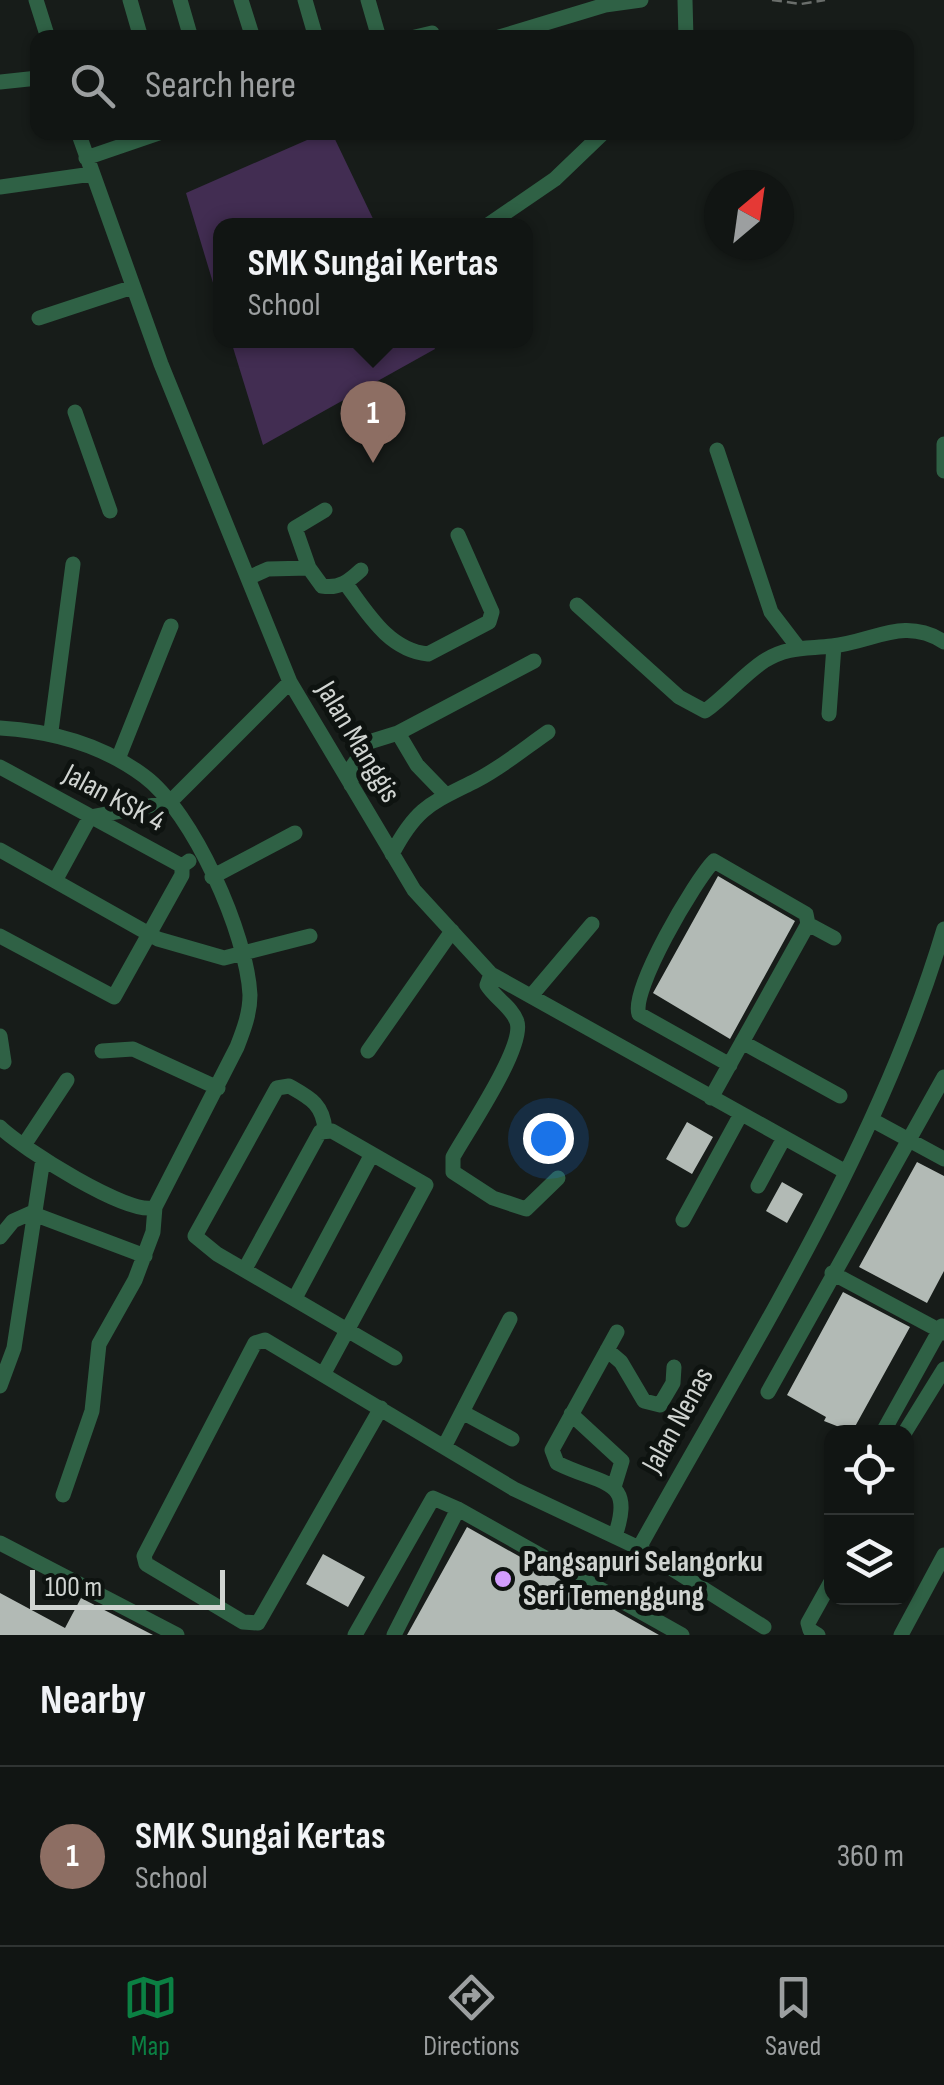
<!DOCTYPE html>
<html lang="en">
<head>
<meta charset="utf-8">
<style>
	body { margin:0; font-family:"Sofia Sans Condensed",sans-serif; background:#1a1e1c; color:#f1f3f6 }
	.controls { position:absolute; right:30px; bottom:30px; display:grid; overflow:hidden; border-radius:20px; box-shadow:0 2px 8px #0004 }
	.controls button { width:90px; height:90px; display:grid; place-items:center; padding:0; border:0; border-bottom:2px solid #303433; background:#111513; color:#f1f3f6; font:50px sans-serif }
	.compass { position:absolute; left:704px; top:170px; width:90px; height:90px; border-radius:50%; background:#111513; box-shadow:0 2px 8px #0004; rotate:29deg }
	.scale { position:absolute; left:30px; bottom:25px; width:195px; box-sizing:border-box; padding-left:10px; border:5px solid #d0d4d1; border-top:0; font-size:28px; line-height:35px; white-space:nowrap; color:#d0d4d1; -webkit-text-stroke:8px #0e1310; paint-order:stroke }
	.you { position:absolute; left:548px; top:1138px; width:35px; height:35px; margin:-25px; border:8px solid #fff; border-radius:50%; background:#1a73e8; box-shadow:0 0 0 15px #1a73e833 }
	.badge { display:grid; place-items:center; width:65px; height:65px; border-radius:50%; background:#0b8043; color:#fff; font-size:32px; font-weight:700 }
	.pin { position:absolute; translate:-50% -82px; filter:drop-shadow(0 2px 5px #0008) }
	.pin::after { content:''; position:absolute; top:52px; width:35px; height:30px; background:inherit; clip-path:polygon(0 0,100% 0,50% 100%) }
	.popup { position:absolute; left:213px; top:218px; width:320px; height:130px; box-sizing:border-box; display:grid; place-content:center; border-radius:20px; background:#111513; filter:drop-shadow(0 2px 8px #0005); font-size:32px; white-space:nowrap; color:#9c9fa0 }
	.popup b { font-size:38px; color:#f1f3f6 }
	.popup::after { content:''; position:absolute; left:50%; top:100%; margin-left:-20px; border:20px solid transparent; border-top-color:#111513 }
	.list { margin:0; padding:0; list-style:none }
	h2 { display:flex; justify-content:space-between; align-items:center; height:130px; margin:0; padding:0 40px; font-size:42px }
	h2 small { font-size:32px; font-weight:400; color:#9c9fa0 }
	.list li { display:grid; grid-template-columns:65px 1fr auto; gap:30px; align-items:center; box-sizing:border-box; height:180px; padding:0 40px; border-top:2px solid #303433 }
	.list b { display:block; font-size:38px; white-space:nowrap }
	.list p { margin:0; font-size:32px; white-space:nowrap; color:#9c9fa0 }
	.list em { font-size:32px; font-style:normal; color:#9c9fa0 }
	.icon { flex:none; width:55px; height:55px; fill:none; stroke:currentColor; stroke-width:2; stroke-linecap:round; stroke-linejoin:round }
	.map { position:relative; flex:none; width:944px; height:1635px; overflow:hidden }
	.search { position:absolute; background:#111513; box-shadow:0 2px 8px #0004; left:30px; right:30px; top:30px; height:110px; display:flex; align-items:center; gap:25px; box-sizing:border-box; padding:0 35px; border-radius:20px; color:#9c9fa0; font-size:38px }
	.sheet { height:310px; background:#111513 }
	nav { display:flex; justify-content:space-around; align-items:center; box-sizing:border-box; height:140px; border-top:2px solid #303433; background:#111513; font-size:28px; color:#9c9fa0 }
	nav a { display:grid; justify-items:center; gap:5px }
	nav .on { color:#0b8043 }
	.map>svg:first-child { display:block }
</style>
</head>
<body>
<div class="map">
<svg width="944" height="1635" viewBox="0 0 944 1635">
	<rect width="100%" height="100%" fill="#171c19"/>
	<!-- green -->
	<path fill="#422d52" d="M323,133H332L376,225H220V306L186,193Z
		M431,340L435,349L263,445L231,341Z"/>
	<!-- building -->
	<path fill="#b2bab5" d="M718,876L795,921L730,1039L653,993Z
		M687,1122L713,1137L692,1174L666,1159Z
		M917,1162L944,1176V1271L927,1303L859,1267Z
		M782,1182L803,1194L787,1223L766,1211Z
		M843,1292L910,1327L852,1432L824,1421L826,1417L787,1395Z
		M467,1527L659,1635H407Z
		M323,1554L365,1577L348,1607L306,1584Z
		M0,1593L65,1628L81,1598L153,1635H0Z"/>
	<g fill="none" stroke-linecap="round" stroke-linejoin="round">
		<!-- path -->
		<path stroke="#6a6e6b" stroke-width="2.5" stroke-dasharray="10 5" stroke-linecap="butt" d="M772,0L801,4L825,0"/>
		<!-- minor -->
		<path stroke="#2f6145" stroke-width="15" d="M36,0L48,38
			M130,0L141,38
			M180,0L191,38
			M241,0L253,38
			M305,0L316,38
			M368,0L379,38
			M685,0L686,38
			M411,38L432,33
			M496,38L605,5L641,0
			M0,82L38,78
			M78,132L161,364L290,682L414,890L491,974L846,1172
			M86,158L162,132
			M0,187L92,174
			M488,225L555,179L604,132
			M39,318L133,287
			M75,412L110,511
			M944,444V471
			M717,450L771,612L797,646
			M309,568L295,528L325,510
			M248,578L268,569L309,568L322,586C340,589 349,581 361,570
			M346,584C368,614 389,650 428,654L489,622L492,612L458,535
			M577,605L679,697L705,711C726,696 743,675 764,661C788,646 806,649 832,646C873,642 904,616 944,642
			M829,714L834,646
			M0,728C52,731 101,744 144,776C193,812 247,934 250,995C250,1013 244,1029 237,1047L155,1207L153,1232L135,1280L99,1344L92,1411L63,1495
			M51,731L73,564
			M398,733L417,765L444,793
			M118,759L171,626
			M0,767L182,866L189,861
			M351,785L352,767L369,742L398,733L534,661
			M170,802L290,682
			M0,850L158,939L224,958L310,936
			M392,854C417,806 432,803 477,780C502,767 525,748 548,732
			M212,877L295,833
			M55,881L90,817L170,802
			M808,924L834,938
			M0,936L114,997L182,875V866
			M491,974L487,985C495,998 513,1008 517,1022C525,1047 466,1133 453,1157V1172L493,1198L526,1209L558,1178
			M531,996L592,924
			M0,1036L4,1062
			M742,1042L840,1096
			M102,1051L133,1049L218,1088
			M368,1051L452,931
			M730,1065L639,1014C630,991 695,880 714,861L806,914L808,924
			M711,1098L808,924
			M874,1121L944,1159
			M0,1127C20,1147 131,1218 155,1207
			M325,1130C323,1104 310,1098 289,1086L277,1088L195,1236L217,1254L395,1358
			M24,1145L67,1080
			M758,1186L784,1138
			M683,1220L741,1114
			M0,1237L13,1221L31,1213L145,1256
			M246,1267L320,1132L332,1131L426,1185L324,1373
			M832,1273L944,1333
			M295,1298L372,1154
			M607,1350L621,1362L644,1401L660,1405L673,1383L674,1367
			M0,1386L14,1348L43,1159
			M768,1392L944,1077
			M381,1408L258,1623L243,1622L146,1564L144,1556L255,1343L265,1340L514,1489L639,1548L764,1627
			M462,1412L512,1439
			M571,1414L622,1461L614,1487
			M883,1432L942,1326
			M905,1432L944,1369
			M444,1447L510,1319
			M615,1536C635,1477 603,1486 557,1463L552,1450L617,1332
			M0,1543L177,1635
			M639,1548C750,1347 878,1150 944,929
			M355,1635L433,1498L458,1509
			M394,1635L458,1509L682,1635
			M818,1635L810,1630L808,1623L832,1580
			M901,1635L944,1555"/>
	</g>
	<!-- markers -->
	<circle fill="#d29dfd" stroke="#0e1310" stroke-width="4" cx="503" cy="1579" r="10"/>
	<g text-anchor="middle" dominant-baseline="central" stroke-width="10" stroke-linejoin="round" paint-order="stroke">
		<!-- street labels -->
		<g font-size="30" fill="#d0d4d1" stroke="#0e1310">
			<text transform="translate(358 742) rotate(59)">Jalan Manggis</text>
			<text transform="translate(114 798) rotate(28)">Jalan KSK 4</text>
			<text transform="translate(678 1420) rotate(-61)">Jalan Nenas</text>
		</g>
		<!-- poi labels -->
		<g font-size="30" font-weight="bold" fill="#d0d4d1" stroke="#0e1310" text-anchor="start">
			<text x="523" y="1562">Pangsapuri Selangorku<tspan x="523" dy="34">Seri Temenggung</tspan></text>
		</g>
	</g>
</svg>
<div class="controls">
<button><svg class="icon" aria-label="locate" viewBox="0 0 24 24"><circle cx="12" cy="12" r="6"/><path d="M12 2v4M12 18v4M2 12h4M18 12h4"/></svg></button>
<button><svg class="icon" aria-label="layers" viewBox="0 0 24 24"><path d="M12 4l9 5-9 5-9-5zM3 14l9 5 9-5"/></svg></button>
</div>
<svg class="compass" viewBox="-18 -18 36 36"><path d="M0-13l5 13h-10z" fill="#e53935"/><path d="M0 13l5-13h-10z" fill="#9c9fa0"/></svg>
<div class="scale">100 m</div>
<div class="you"></div>
<div class="pin badge" style="left:373px;top:463px;background:#8d6e63">1</div>
<div class="popup"><b>SMK Sungai Kertas</b>School</div>
<div class="search"><svg class="icon" aria-label="search" viewBox="0 0 24 24"><circle cx="10" cy="10" r="6"/><path d="M15 15l6 6"/></svg>Search here</div>
</div>
<section class="sheet">
<h2>Nearby<small></small></h2>
<ul class="list">
<li><span class="badge" style="background:#8d6e63">1</span><div><b>SMK Sungai Kertas</b><p>School</p></div><em>360 m</em></li>
</ul>
</section>
<nav>
<a class="on"><svg class="icon" aria-label="map" viewBox="0 0 24 24"><path d="M3 6l6-2 6 2 6-2v14l-6 2-6-2-6 2zM9 4v14M15 6v14"/></svg>Map</a>
<a><svg class="icon" aria-label="directions" viewBox="0 0 24 24"><path d="M12 3l9 9-9 9-9-9zM9 14v-3h6M13 9l2 2-2 2"/></svg>Directions</a>
<a><svg class="icon" aria-label="saved" viewBox="0 0 24 24"><path d="M7 4h10v16l-5-4-5 4z"/></svg>Saved</a>
</nav>
</body>
</html>
